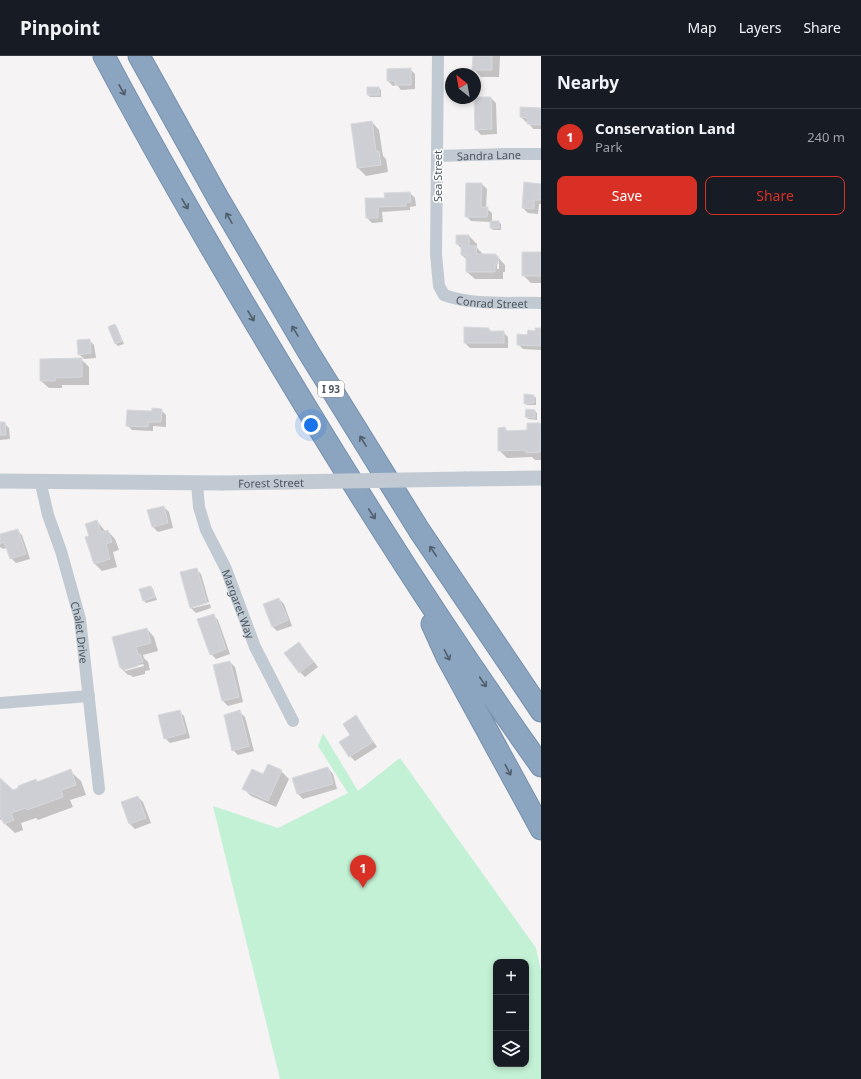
<!DOCTYPE html>
<html lang="en">
<head>
<meta charset="utf-8">
<style>
	body { margin:0; font-family:"Noto Sans",sans-serif; background:#242831; color:#f1f3f6 }
	.controls { position:absolute; right:12px; bottom:12px; display:grid; overflow:hidden; border-radius:8px; box-shadow:0 2px 6px #0003 }
	.controls button { width:36px; height:36px; display:grid; place-items:center; padding:0; border:0; border-bottom:1px solid #363941; background:#171b24; color:#f1f3f6; font:20px sans-serif }
	.compass { position:absolute; left:445px; top:12px; width:36px; height:36px; border-radius:50%; background:#171b24; box-shadow:0 2px 6px #0003; rotate:329deg }
	.you { position:absolute; left:311px; top:369px; width:14px; height:14px; margin:-10px; border:3px solid #fff; border-radius:50%; background:#1a73e8; box-shadow:0 0 0 6px #1a73e833 }
	.badge { display:grid; place-items:center; width:26px; height:26px; border-radius:50%; background:#d93025; color:#fff; font-size:13px; font-weight:700 }
	.pin { position:absolute; translate:-50% -33px; filter:drop-shadow(0 1px 2px #0008) }
	.pin::after { content:''; position:absolute; top:21px; width:14px; height:12px; background:inherit; clip-path:polygon(0 0,100% 0,50% 100%) }
	.list { margin:0; padding:0; list-style:none }
	h2 { display:flex; justify-content:space-between; align-items:center; height:52px; margin:0; padding:0 16px; font-size:17px }
	h2 small { font-size:13px; font-weight:400; color:#9ea1a6 }
	.list li { display:grid; grid-template-columns:26px 1fr auto; gap:12px; align-items:center; box-sizing:border-box; height:56px; padding:0 16px; border-top:1px solid #363941 }
	.list b { display:block; font-size:15px; white-space:nowrap }
	.list p { margin:0; font-size:13px; white-space:nowrap; color:#9ea1a6 }
	.list em { font-size:13px; font-style:normal; color:#9ea1a6 }
	.actions { display:flex; gap:8px; padding:12px 16px }
	.actions a { flex:1; padding:9px 0; border:1px solid #d93025; border-radius:8px; text-align:center; font-size:14px; color:#d93025 }
	.actions .main { background:#d93025; color:#fff }
	.icon { flex:none; width:22px; height:22px; fill:none; stroke:currentColor; stroke-width:2; stroke-linecap:round; stroke-linejoin:round }
	.map { position:relative; flex:none; width:541px; height:1023px; overflow:hidden }
	header { display:flex; align-items:center; gap:24px; box-sizing:border-box; height:56px; padding:0 20px; background:#171b24; border-bottom:1px solid #363941 }
	header strong { font-size:19px }
	nav { display:flex; gap:22px; margin-inline-start:auto; font-size:14px }
	main { display:flex }
	aside { flex:1; background:#171b24 }
	.map>svg:first-child { display:block }
</style>
</head>
<body>
<header>
<strong>Pinpoint</strong>
<nav><a>Map</a><a>Layers</a><a>Share</a></nav>
</header>
<main>
<div class="map">
<svg width="541" height="1023" viewBox="0 0 541 1023">
	<rect width="100%" height="100%" fill="#f5f3f3"/>
	<!-- green -->
	<path fill="#c3f1d5" fill-rule="evenodd" d="M323,677L358,735L400,702L536,892L541,915V1023H280L213,750L278,772L348,737L318,690ZM496,906H526V1008H496Z"/>
	<!-- shadow -->
	<path fill="#0003" fill-rule="evenodd" d="M474,0H500L499,21H481L473,13Z
		M410,13L415,18V33L401,34L397,29L393,30L388,25Z
		M379,32L381,34V41H370L368,39Z
		M491,42L496,47L497,78L481,79L476,73Z
		M541,53V73H533L528,66H526L521,61Z
		M372,66L379,74L383,100L386,103L388,116L366,120L358,112L353,69Z
		M482,128L487,133L486,152L492,157V166H499L501,168V174H493L491,172V166L471,165L466,160Z
		M541,129V148H539L538,158L528,157L523,152Z
		M410,137L415,142L416,150L410,151V154L382,156L383,166L372,167L367,162L386,142Z
		M457,180H469L477,188V192L484,199H496L505,209V216H503V223H475L467,216V204L462,199V193L457,188ZM497,205H499V213H497Z
		M541,197V227H531L523,219Z
		M115,269L117,271L124,288L118,290L116,288L109,271Z
		M489,273L492,276H503L508,281V292H470L465,287Z
		M541,273V294L523,293L518,288L528,280Z
		M89,284L94,289L96,302L84,303L79,298Z
		M81,303L89,311V329H62V332H49L41,325Z
		M534,340L536,342V349H527L525,347Z
		M161,354L166,359V371L153,370V375L132,374L127,369L153,356Z
		M535,355L537,357V364L528,363L526,361Z
		M0,367H4L9,372L10,383L0,384Z
		M540,368L541,369V404H535L532,401L507,402L499,394L505,372L508,376L528,375Z
		M164,451L169,456L173,472L158,476L153,471Z
		M97,465L105,475H108L115,483L119,494L113,496L117,511L102,515L95,508L86,482L90,481Z
		M17,474L22,479L30,503L16,507L11,502L7,492L3,493L0,491V479Z
		M196,513L201,518L209,546L193,550V552L210,548L211,552L196,557L191,552L181,517Z
		M151,531L153,533L157,544L146,547L144,545L140,534Z
		M279,543L284,548L292,570L277,575L272,570Z
		M213,559L218,564L230,598L216,603L211,598Z
		M147,573L154,581L158,595L143,599L144,602L148,606L150,614L145,615V618L133,621L130,619H128L120,611ZM143,608L144,610L125,615V613Z
		M304,593L318,611L305,621L300,616Z
		M230,606L235,611L243,646L228,650L223,645L215,610Z
		M179,655L184,660L190,682L170,687L165,682Z
		M240,656L245,661L254,695L238,699L233,694Z
		M356,660L360,665L377,691L355,705L350,700L351,679Z
		M328,712L333,718L337,733L303,743L298,738Z
		M70,715L81,725L86,739L70,744L73,751L38,764L36,762L21,767L23,774L15,777L0,763V724L13,735L36,725L38,726Z
		M281,715L289,723L276,751L251,740L244,733L263,719Z
		M138,741L143,746L151,767L135,773L130,768Z"/>
	<!-- building -->
	<path fill="#cdcfd5" stroke="#d7d9de" d="M473,0H492V14H472Z
		M411,12V29H395V25H387V13Z
		M367,31H379V39H367Z
		M475,41H491L492,73L475,74L474,42Z
		M520,51L541,52V69L527,68L528,62L520,61Z
		M372,65L376,95H379L381,109L357,112L351,68Z
		M524,126L541,128V144H534V153L522,152Z
		M466,127H482L481,151H488L487,161H465Z
		M410,136L411,146H406V150L378,151V162H366L365,142H385L384,137Z
		M490,165H499V172H490Z
		M456,179H469V190H477L476,198H496V200H498V208H495V216H466V199H461V188H456Z
		M522,196H541V220H522Z
		M115,268L122,285L115,288L108,271Z
		M464,271L489,272V275H504V287H464Z
		M535,272H541V290L517,289V278L527,279L528,274L535,275Z
		M90,283L91,297L78,299L77,284Z
		M82,302V321L55,322V325H40V303Z
		M524,338L534,339V347L524,348Z
		M152,352L162,353L161,366H148V371L126,370L127,354L152,355Z
		M526,353L535,354V362L525,361Z
		M0,366H5L6,379H0Z
		M527,367H540L541,396L526,397V394L498,395V372L505,371V375L527,374Z
		M164,450L168,467L152,471L147,454Z
		M97,464L101,476L108,474L112,486L106,488L110,503L94,508L85,481L89,480L85,468Z
		M18,473L26,498L10,503L4,486L0,488V478Z
		M197,512L207,547L190,552L180,516Z
		M151,530L155,541L143,545L139,533Z
		M279,542L288,564L272,571L263,548Z
		M214,558L226,593L210,599L197,563Z
		M147,572L151,587L136,591L138,598H140L143,606L138,607V610L124,614V611L120,612L112,581Z
		M299,586L313,606L299,617L284,597Z
		M230,605L239,641L222,645L213,609Z
		M180,654L186,677L164,683L158,659Z
		M240,654L249,690L232,695L224,659Z
		M356,659L373,686L349,701L339,686L350,679L343,668Z
		M268,708L282,714L268,745L242,733L252,713L263,718Z
		M328,711L333,728L297,738L292,722Z
		M71,713L76,729L61,734L63,741L27,754L26,752L11,757L14,764L4,768L0,759V722L13,734L18,732V730L36,723L37,726Z
		M138,740L146,762L129,768L121,746Z"/>
	<g fill="none" stroke-linecap="round" stroke-linejoin="round">
		<!-- motorway casing -->
		<g stroke="#7690ad" stroke-width="23">
			<path id="motorway" d="M104,0C160,106 221,210 283,313C364,448 449,581 541,710
				M139,0L218,142L309,297L419,474L541,655
				M432,568L447,601L541,773"/>
		</g>
		<!-- minor -->
		<g stroke="#c1cad2" stroke-width="12">
			<path id="s1" d="M438,0L436,198L439,230L444,239C474,250 509,246 541,247"/>
			<path id="s2" d="M437,100L507,98H541"/>
			<path id="s3" d="M40,424L48,459L61,495L80,563L99,733"/>
			<path id="s4" d="M197,427L199,451L206,474L226,513L255,591L293,665"/>
			<path d="M0,647L89,640"/>
		</g>
		<!-- tertiary -->
		<path stroke="#c1cad2" stroke-width="15" d="M465,423L541,422
			M0,425L222,427"/>
		<!-- motorway -->
		<use href="#motorway" stroke="#8ba5c1" stroke-width="21"/>
		<!-- tertiary-bridge -->
		<path stroke="#c1cad2" stroke-width="15" id="s5" d="M222,427L465,423"/>
	</g>
	<!-- one-way arrows -->
	<defs><path id="oneway-shaft" d="M-6 0H5M1.5-3L5.5 0L1.5 3" fill="none" stroke-width="1.6" stroke-linecap="round" stroke-linejoin="round"/></defs>
	<g stroke="#505e6b">
		<use href="#oneway-shaft" transform="translate(122 34) rotate(61)"/>
		<use href="#oneway-shaft" transform="translate(185 148) rotate(60)"/>
		<use href="#oneway-shaft" transform="translate(229 162) rotate(-120)"/>
		<use href="#oneway-shaft" transform="translate(251 260) rotate(59)"/>
		<use href="#oneway-shaft" transform="translate(295 275) rotate(-121)"/>
		<use href="#oneway-shaft" transform="translate(363 385) rotate(-122)"/>
		<use href="#oneway-shaft" transform="translate(372 458) rotate(57)"/>
		<use href="#oneway-shaft" transform="translate(433 495) rotate(-124)"/>
		<use href="#oneway-shaft" transform="translate(447 599) rotate(63)"/>
		<use href="#oneway-shaft" transform="translate(483 626) rotate(56)"/>
		<use href="#oneway-shaft" transform="translate(508 714) rotate(62)"/>
	</g>
	<g text-anchor="middle" dominant-baseline="central" stroke-width="3" stroke-linejoin="round" paint-order="stroke">
		<!-- shield labels -->
		<rect fill="#fff" stroke="#808990" stroke-width="1" x="318" y="325" width="26" height="16" rx="3"/>
		<g font-size="10" font-weight="bold" fill="#4a5661">
			<text x="331" y="333">I 93</text>
		</g>
		<!-- street labels -->
		<g font-size="11" fill="#4a5661" stroke="#fff">
			<text stroke="none"><textPath href="#s2" startOffset="52">Sandra Lane</textPath></text>
			<text transform="translate(437 120) rotate(-90)">Sea Street</text>
			<text stroke="none"><textPath href="#s1" startOffset="289">Conrad Street</textPath></text>
			<text stroke="none"><textPath href="#s5" startOffset="49">Forest Street</textPath></text>
			<text stroke="none"><textPath href="#s4" startOffset="129">Margaret Way</textPath></text>
			<text stroke="none"><textPath href="#s3" startOffset="158">Chalet Drive</textPath></text>
		</g>
	</g>
</svg>
<div class="controls">
<button>+</button>
<button>−</button>
<button><svg class="icon" aria-label="layers" viewBox="0 0 24 24"><path d="M12 4l9 5-9 5-9-5zM3 14l9 5 9-5"/></svg></button>
</div>
<svg class="compass" viewBox="-18 -18 36 36"><path d="M0-13l5 13h-10z" fill="#e53935"/><path d="M0 13l5-13h-10z" fill="#9ea1a6"/></svg>
<div class="you"></div>
<div class="pin badge" style="left:363px;top:832px">1</div>
</div>
<aside>
<h2>Nearby<small></small></h2>
<ul class="list">
<li><span class="badge">1</span><div><b>Conservation Land</b><p>Park</p></div><em>240 m</em></li>
</ul>
<div class="actions"><a class="main">Save</a><a>Share</a></div>
</aside>
</main>
</body>
</html>
